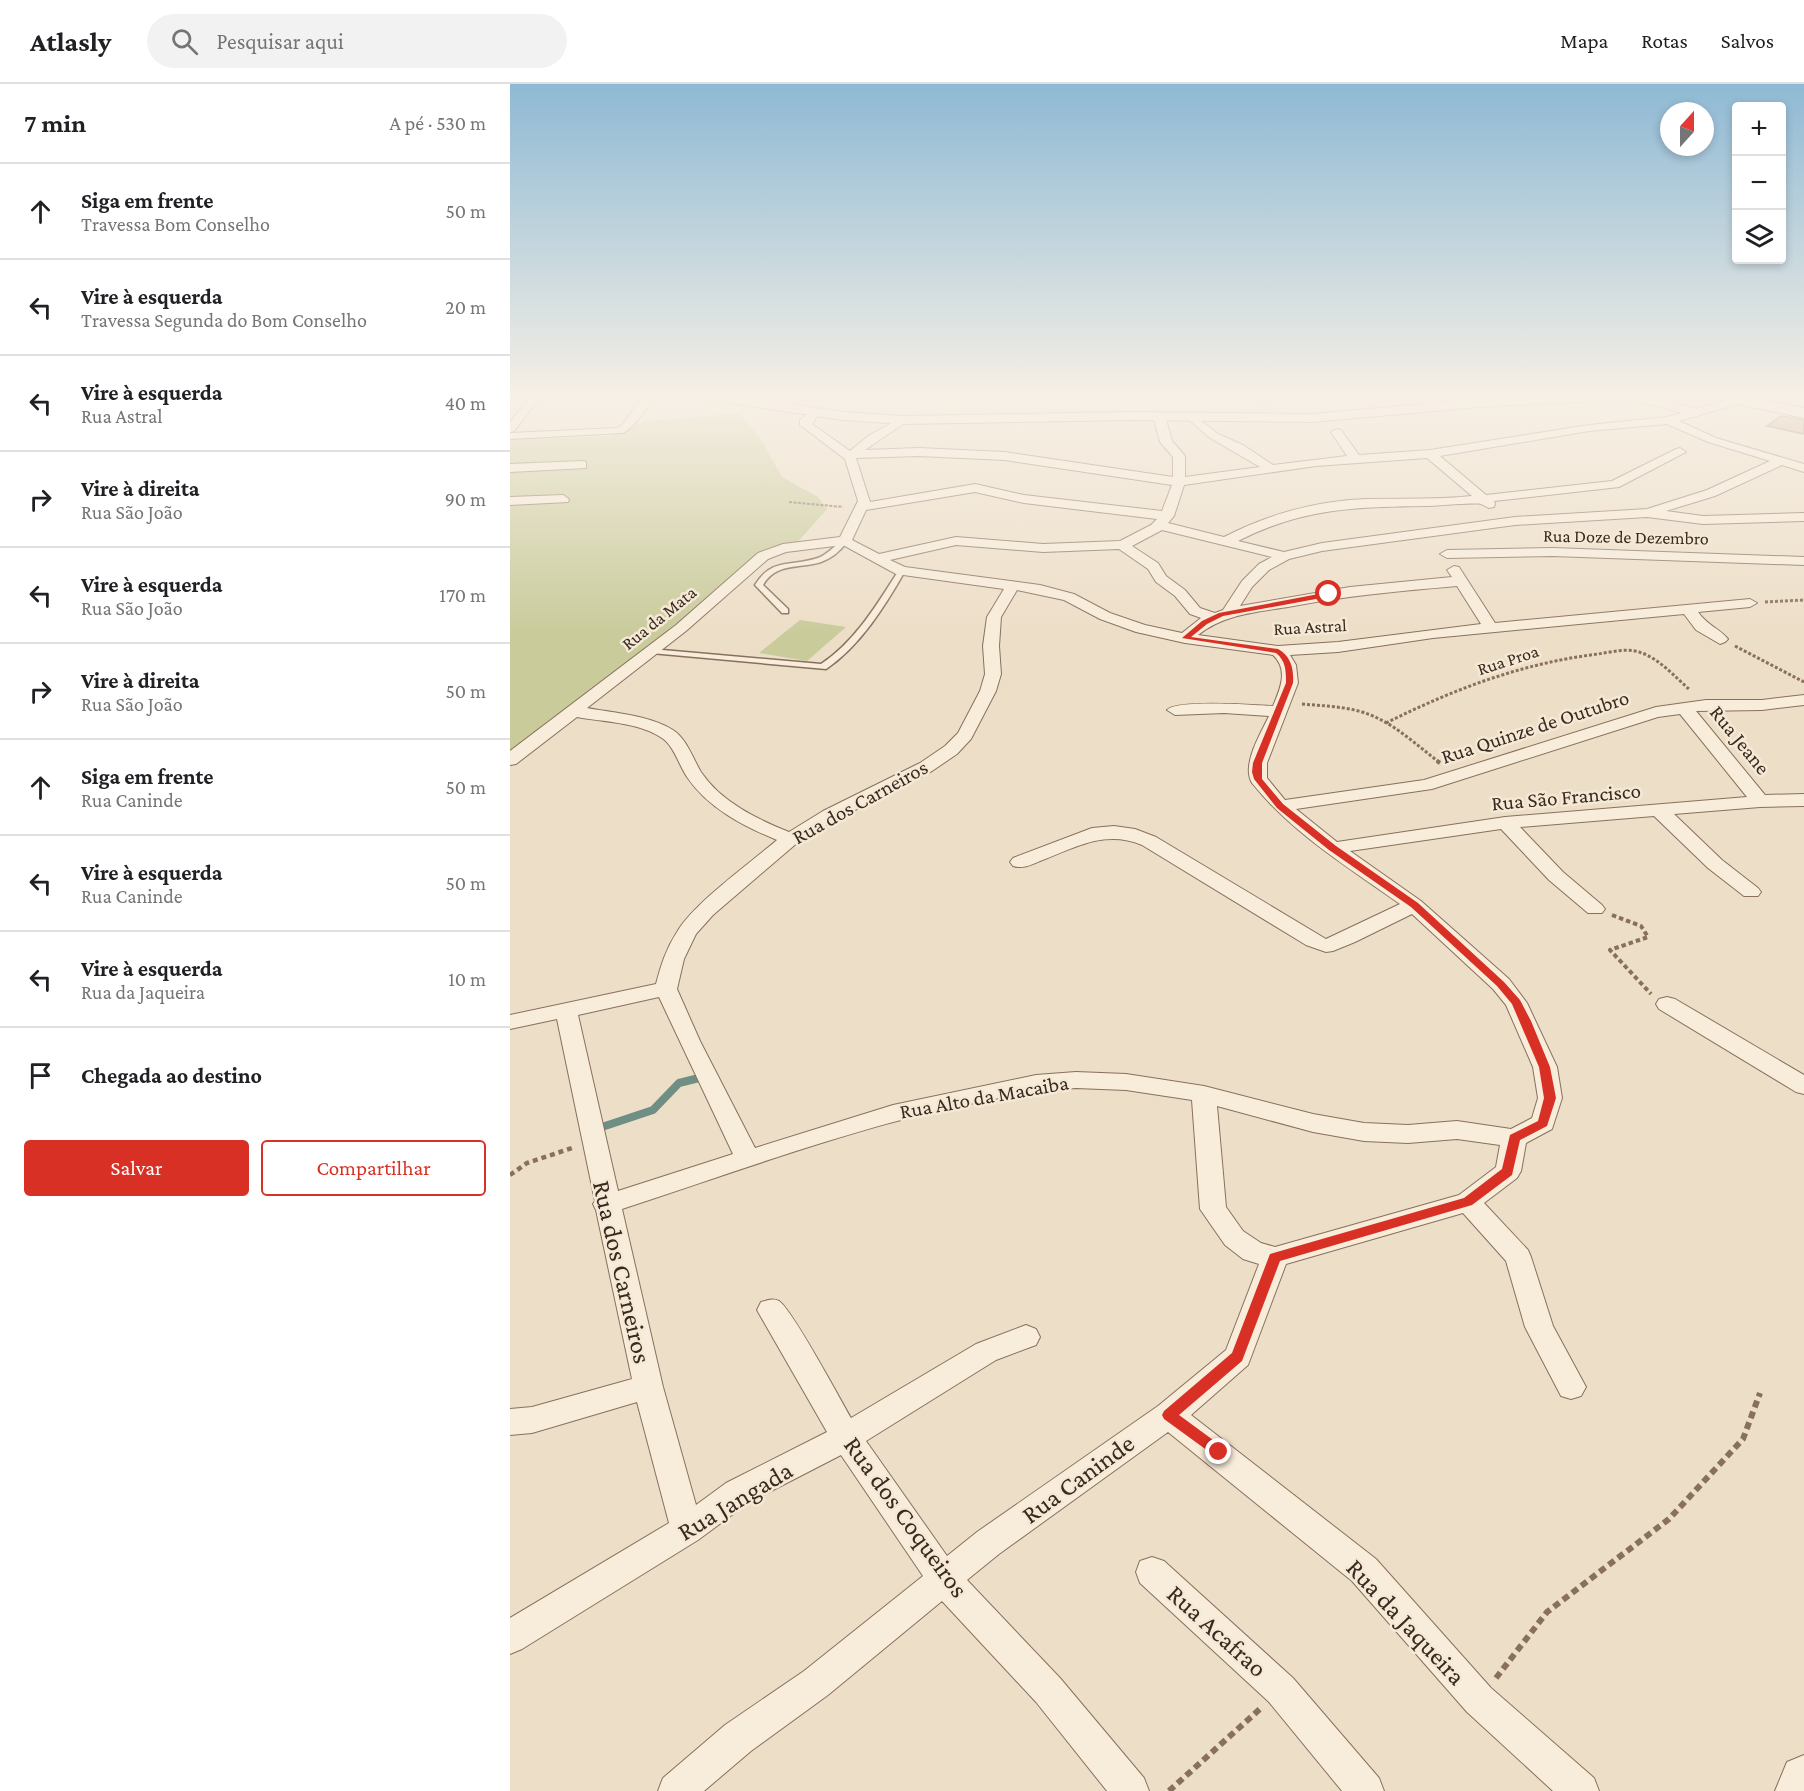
<!DOCTYPE html>
<html lang="pt">
<head>
<meta charset="utf-8">
<style>
	body { margin:0; font-family:"Crimson Pro",serif; background:#f2f2f2; color:#202124 }
	.controls { position:absolute; right:18px; top:18px; display:grid; overflow:hidden; border-radius:6px; box-shadow:0 3px 9px #0003 }
	.controls button { width:54px; height:54px; display:grid; place-items:center; padding:0; border:0; border-bottom:2px solid #e0e0e0; background:#fff; color:#202124; font:30px sans-serif }
	.compass { position:absolute; left:1150px; top:18px; width:54px; height:54px; border-radius:50%; background:#fff; box-shadow:0 3px 9px #0003; rotate:21deg }
	.stop { position:absolute; width:18px; height:18px; margin:-14px; border:4px solid #d93025; border-radius:50%; background:#fff }
	.stop.end { background:#d93025; border-color:#fff; box-shadow:0 2px 6px #0008 }
	.list { margin:0; padding:0; list-style:none }
	h2 { display:flex; justify-content:space-between; align-items:center; height:78px; margin:0; padding:0 24px; font-size:26px }
	h2 small { font-size:20px; font-weight:400; color:#757577 }
	.list li { display:grid; grid-template-columns:39px 1fr auto; gap:18px; align-items:center; box-sizing:border-box; height:96px; padding:0 24px; border-top:2px solid #e0e0e0 }
	.list b { display:block; font-size:22px; white-space:nowrap }
	.list p { margin:0; font-size:20px; white-space:nowrap; color:#757577 }
	.list em { font-size:20px; font-style:normal; color:#757577 }
	.actions { display:flex; gap:12px; padding:18px 24px }
	.actions a { flex:1; padding:14px 0; border:2px solid #d93025; border-radius:6px; text-align:center; font-size:21px; color:#d93025 }
	.actions .main { background:#d93025; color:#fff }
	.icon { flex:none; width:33px; height:33px; fill:none; stroke:currentColor; stroke-width:2; stroke-linecap:round; stroke-linejoin:round }
	.map { position:relative; flex:none; width:1294px; height:1707px; overflow:hidden }
	header { display:flex; align-items:center; gap:36px; box-sizing:border-box; height:84px; padding:0 30px; background:#fff; border-bottom:2px solid #e0e0e0 }
	header strong { font-size:28px }
	nav { display:flex; gap:33px; margin-inline-start:auto; font-size:21px }
	.search { width:420px; height:54px; background:#f2f2f2; display:flex; align-items:center; gap:15px; box-sizing:border-box; padding:0 21px; border-radius:33px; color:#757577; font-size:22px }
	main { display:flex }
	aside { flex:1; background:#fff }
	.map>svg:first-child { display:block }
</style>
</head>
<body>
<header>
<strong>Atlasly</strong>
<div class="search"><svg class="icon" aria-label="search" viewBox="0 0 24 24"><circle cx="10" cy="10" r="6"/><path d="M15 15l6 6"/></svg>Pesquisar aqui</div>
<nav><a>Mapa</a><a>Rotas</a><a>Salvos</a></nav>
</header>
<main>
<aside>
<h2>7 min<small>A pé · 530 m</small></h2>
<ul class="list">
<li><svg class="icon" aria-label="ahead" viewBox="0 0 24 24"><path d="M12 20V5M6 11l6-6 6 6"/></svg><div><b>Siga em frente</b><p>Travessa Bom Conselho</p></div><em>50 m</em></li>
<li><svg class="icon" aria-label="left" viewBox="0 0 24 24"><path d="M17 20v-9H6M10 6l-5 5 5 5"/></svg><div><b>Vire à esquerda</b><p>Travessa Segunda do Bom Conselho</p></div><em>20 m</em></li>
<li><svg class="icon" aria-label="left" viewBox="0 0 24 24"><path d="M17 20v-9H6M10 6l-5 5 5 5"/></svg><div><b>Vire à esquerda</b><p>Rua Astral</p></div><em>40 m</em></li>
<li><svg class="icon" aria-label="right" viewBox="0 0 24 24"><path d="M7 20v-9h11M14 6l5 5-5 5"/></svg><div><b>Vire à direita</b><p>Rua São João</p></div><em>90 m</em></li>
<li><svg class="icon" aria-label="left" viewBox="0 0 24 24"><path d="M17 20v-9H6M10 6l-5 5 5 5"/></svg><div><b>Vire à esquerda</b><p>Rua São João</p></div><em>170 m</em></li>
<li><svg class="icon" aria-label="right" viewBox="0 0 24 24"><path d="M7 20v-9h11M14 6l5 5-5 5"/></svg><div><b>Vire à direita</b><p>Rua São João</p></div><em>50 m</em></li>
<li><svg class="icon" aria-label="ahead" viewBox="0 0 24 24"><path d="M12 20V5M6 11l6-6 6 6"/></svg><div><b>Siga em frente</b><p>Rua Caninde</p></div><em>50 m</em></li>
<li><svg class="icon" aria-label="left" viewBox="0 0 24 24"><path d="M17 20v-9H6M10 6l-5 5 5 5"/></svg><div><b>Vire à esquerda</b><p>Rua Caninde</p></div><em>50 m</em></li>
<li><svg class="icon" aria-label="left" viewBox="0 0 24 24"><path d="M17 20v-9H6M10 6l-5 5 5 5"/></svg><div><b>Vire à esquerda</b><p>Rua da Jaqueira</p></div><em>10 m</em></li>
<li><svg class="icon" aria-label="arrive" viewBox="0 0 24 24"><path d="M6 21V4h12l-3 4 3 4H6"/></svg><div><b>Chegada ao destino</b></div></li>
</ul>
<div class="actions"><a class="main">Salvar</a><a>Compartilhar</a></div>
</aside>
<div class="map">
<svg width="1294" height="1707" viewBox="0 0 1294 1707">
	<rect width="100%" height="100%" fill="#eddec7"/>
	<!-- green -->
	<path fill="#c9cb9b" d="M229,329L250,354L272,393L308,413L317,425L285,461L258,465L0,675V356L100,352L135,337Z
		M290,536L336,543L297,577L249,569Z"/>
	<g fill="none" stroke-linecap="round" stroke-linejoin="round">
		<!-- stream -->
		<path stroke="#6f8f84" stroke-width="8" d="M95,1042L143,1026L169,999L189,994"/>
	</g>
	<!-- building -->
	<path fill="#c9977e" stroke="#865844" stroke-width="1.5" d="M1271,332L1294,336V350L1257,342Z"/>
	<g fill="none" stroke-linecap="round" stroke-linejoin="round">
		<!-- service casing -->
		<g stroke="#88705d" stroke-width="3">
			<path id="service" d="M335,455L337,456V458C330,467 322,474 311,478C290,485 266,478 253,501L278,525V529H272L245,501C262,473 282,483 308,474C319,470 325,460 335,455Z
				M389,486L395,487C375,522 350,562 316,585L141,569L137,567L141,565L311,580C345,558 368,519 389,486Z"/>
		</g>
		<!-- minor casing -->
		<g stroke="#88705d" stroke-width="2">
			<path id="minor" d="M22,311H32L4,347L0,348V338Z
				M134,311H148C136,322 128,341 113,349L0,355V349L107,344L112,341Z
				M740,311H751L756,317L751,320Z
				M1229,313L1233,314V318L1169,337L1206,354L1294,380V388L1272,381L1205,412L1156,427L1193,432L1294,429V437L1193,440L1137,433L1005,441L812,467L779,475L759,486L742,503L730,522L840,503L942,493L937,486L944,482L949,483L985,539L1240,515L1247,519L1240,523L1188,528C1198,542 1209,544 1218,555L1215,558L1210,560L1186,546L1174,530L923,554L828,568L780,571L786,581L788,599L757,679V694L775,716L914,696L1146,623L1196,616H1252L1294,611V621L1252,626L1186,627L1255,711L1294,710V722L1250,723L1164,730L1212,776L1248,804L1251,808L1248,812H1234L1198,784L1144,732L1010,743L1053,788L1092,821L1095,825L1092,829H1078L1039,796L991,745L840,767L911,817L999,895L1017,919L1047,983L1052,1014L1042,1045L1016,1059L1011,1087L1007,1094L974,1119L1018,1166L1021,1173L1043,1242L1076,1303L1071,1312L1061,1315L1051,1312L1015,1243L996,1177L953,1129L776,1180L738,1281L681,1331L866,1475L981,1604L1084,1694L1089,1707H1043L957,1628L842,1497L658,1348L489,1470L457,1496L550,1594L634,1694L639,1707H597L526,1618L432,1517L318,1611L241,1667L194,1707H148L153,1694L215,1641L294,1587L413,1492L331,1371L238,1419L188,1456L12,1565L0,1570V1534L159,1439L127,1318L22,1349L0,1351V1325L22,1323L122,1295L86,1126L83,1120L85,1117L47,935L0,945V931L146,900C151,881 156,865 167,848C184,819 239,780 267,756C233,742 198,724 177,693C169,681 164,662 152,654C129,638 93,638 67,633L6,680L0,681V667L166,541L248,469L273,460L330,453L348,417L335,375L290,341V336L305,324L311,327L302,340L340,367L358,352L392,333L398,336L396,338L355,366L409,364L495,368L663,393V373L650,358L643,332L649,329L655,332L662,357L675,372V393L750,383L700,354L677,334L675,332L681,329L708,350L733,361L763,381L837,372L821,348L827,345L831,346L849,371L920,366L1079,341L1157,333ZM1157,340L1198,358L1260,377L1197,406L1137,425L1005,433L812,459L774,468L728,457C792,424 846,423 916,422C925,422 967,418 971,420C974,421 976,423 979,424L984,423L985,420L984,417L1109,403L1176,368L1170,364L1166,365L1102,397L976,411L930,372L1079,347ZM409,372L495,376L662,401L652,427L514,411L465,400L360,418L346,374ZM917,374L962,412C927,416 891,414 856,415C805,417 759,430 714,453L658,439L664,432L674,401L806,382ZM465,408L514,419L647,435L641,441L610,457L533,460L446,453L369,470L342,456L356,426ZM652,446L762,473L749,480L732,497L713,526L705,529L690,524L675,506L656,492L648,479L622,462ZM333,461L386,490L494,505L477,533L473,562L475,590L470,607L448,649L435,662L410,679L313,727L279,748C247,735 211,718 191,688C183,675 177,655 163,646C139,631 104,629 77,624L176,547L258,475L276,468ZM446,461L533,468L609,465L638,485L646,498L665,512L680,530L691,534L672,549L635,541L600,529L564,510L530,501L395,483L380,476ZM947,502L971,540L828,558L768,562L688,551C714,530 747,528 778,523C834,512 890,507 947,502ZM507,506L554,516L590,535L626,548L675,559L763,571C779,586 770,605 763,622C745,621 666,615 657,626L665,631L714,629L759,632C751,649 731,681 742,699C782,749 838,783 890,820L816,855L646,753L625,745L604,742L582,744L503,774L500,778L503,782C513,785 521,781 530,777C564,764 595,745 632,761L796,861L816,868L823,867L845,858L902,830L983,905L996,921L1023,983L1028,1014L1022,1034L1001,1045L947,1037L898,1041L854,1039L803,1030L694,1002L616,990L566,988L526,991L383,1021L245,1064L190,957L167,905L174,875L186,850L203,831L287,759L327,735L422,687L447,670L461,655L486,607L491,590L489,562L491,533ZM1170,630L1237,713L995,733L827,758L786,725L922,705L1148,633ZM149,913L223,1070L108,1107L68,931ZM566,1004L616,1006L682,1016L690,1125L715,1161L733,1175L749,1180L716,1266L648,1322L467,1448L437,1472L356,1357L486,1276L526,1261L530,1253L526,1245L516,1241L466,1260L341,1334C330,1315 282,1225 269,1217C263,1214 258,1216 251,1218L247,1226L317,1348L216,1399L186,1421L153,1303L112,1125C256,1078 415,1016 566,1004ZM707,1022L803,1048L854,1057L898,1059L947,1055L990,1061L986,1083L949,1111L765,1163L751,1159L733,1147L716,1123Z
				M72,377L76,378V384L0,388V380Z
				M53,411L59,415L58,418L0,421V413Z
				M1043,464L1294,473V481L1043,472L937,474L930,470L937,466Z
				M1157,913L1165,915L1294,991V1010L1286,1008L1149,925L1146,920L1149,915Z
				M642,1473L654,1477L783,1594L869,1694L874,1707H832L759,1618L630,1499L626,1488L630,1477Z"/>
		</g>
		<!-- tertiary casing -->
		<g stroke="#88705d" stroke-width="2">
			<path id="tertiary" d="M188,311H221L333,328L392,332L622,328L802,330L981,314L1134,311L1191,326L1193,329L1186,333L1146,321L1115,316L981,322L802,338L622,336L392,340L333,336L195,315Z
				M1294,1671V1707H1265L1277,1678Z"/>
		</g>
		<!-- secondary casing -->
		<g stroke="#6a5140" stroke-width="2">
			<path id="secondary" d="M1200,311H1229L1294,324V334L1208,316Z"/>
		</g>
		<!-- path-far4 -->
		<path stroke="#88705d" stroke-width="2" stroke-dasharray="3 1.5" stroke-linecap="butt" d="M279,418L333,423"/>
		<!-- path-far3 -->
		<path stroke="#88705d" stroke-width="3" stroke-dasharray="3 2" stroke-linecap="butt" d="M1255,518L1294,516
			M1225,562L1294,598
			M792,620C812,622 832,622 852,628C882,637 905,660 929,678
			M876,639C944,605 1013,579 1088,570C1101,568 1116,564 1129,568C1149,574 1165,593 1180,606"/>
		<!-- path-far2 -->
		<path stroke="#88705d" stroke-width="4" stroke-dasharray="4.5 3" stroke-linecap="butt" d="M927,677L930,679
			M1102,831L1131,842L1138,853L1100,866L1141,910"/>
		<!-- path-far1 -->
		<path stroke="#88705d" stroke-width="4.5" stroke-dasharray="5 4" stroke-linecap="butt" d="M0,1091L17,1079L62,1064"/>
		<!-- path -->
		<path stroke="#88705d" stroke-width="6" stroke-dasharray="7 4.5" stroke-linecap="butt" d="M986,1594L1037,1528L1159,1435L1233,1355L1250,1309
			M659,1707L751,1624"/>
		<!-- service -->
		<use href="#service" fill="#f8ecda" fill-rule="evenodd"/>
		<!-- minor -->
		<use href="#minor" fill="#f8ecda" fill-rule="evenodd"/>
		<!-- tertiary -->
		<use href="#tertiary" fill="#f8ecda" fill-rule="evenodd"/>
		<!-- secondary -->
		<use href="#secondary" fill="#f8ecda" fill-rule="evenodd"/>
	</g>
	<!-- sky -->
	<linearGradient id="sky" x2="0" y2="1"><stop stop-color="#8eb9d4"/><stop offset="0.57" stop-color="#f7f0e6"/><stop offset="1" stop-color="#f7f0e6" stop-opacity="0"/></linearGradient>
	<rect width="1294" height="550" fill="url(#sky)"/>
	<!-- route -->
	<path fill="#d93025" d="M819,508L822,512L713,532L697,540L681,553L768,565C781,572 784,585 783,599L752,679V695L773,720L826,762L908,819L994,898L1010,916L1021,937L1040,983L1046,1014L1037,1042L1010,1056L1002,1091L962,1121L770,1177L732,1277L669,1331L714,1364L716,1368L714,1373L709,1375L654,1335L652,1331L654,1327L722,1269L760,1170L954,1114L992,1085L1000,1051L1028,1037L1034,1014L1029,983L1002,920L987,902L901,823L819,766L767,724L744,695L742,688L743,679L776,599C776,587 776,577 766,569L672,554L692,537L709,529Z"/>
	<g text-anchor="middle" dominant-baseline="central" stroke-width="5" stroke-linejoin="round" paint-order="stroke">
		<!-- far-street labels -->
		<g font-size="18" fill="#392a20" stroke="#f5e9d6">
			<text transform="translate(1116 453) rotate(1)">Rua Doze de Dezembro</text>
			<text transform="translate(149 534) rotate(-39)">Rua da Mata</text>
			<text transform="translate(800 543) rotate(-3)">Rua Astral</text>
			<text transform="translate(998 576) rotate(-18)">Rua Proa</text>
		</g>
		<!-- street labels -->
		<g font-size="21" fill="#392a20" stroke="#f5e9d6">
			<text transform="translate(1025 643) rotate(-18)">Rua Quinze de Outubro</text>
			<text transform="translate(1230 656) rotate(51)">Rua Jeane</text>
			<text transform="translate(1056 713) rotate(-5)">Rua São Francisco</text>
			<text transform="translate(350 718) rotate(-29)">Rua dos Carneiros</text>
			<text transform="translate(474 1013) rotate(-10)">Rua Alto da Macaiba</text>
		</g>
		<!-- near-street labels -->
		<g font-size="26" fill="#392a20" stroke="#f5e9d6">
			<text transform="translate(112 1188) rotate(77)">Rua dos Carneiros</text>
			<text transform="translate(568 1395) rotate(-36)">Rua Caninde</text>
			<text transform="translate(225 1417) rotate(-31)">Rua Jangada</text>
			<text transform="translate(396 1433) rotate(54)">Rua dos Coqueiros</text>
			<text transform="translate(896 1538) rotate(47)">Rua da Jaqueira</text>
			<text transform="translate(707 1547) rotate(42)">Rua Acafrao</text>
		</g>
	</g>
</svg>
<div class="controls">
<button>+</button>
<button>−</button>
<button><svg class="icon" aria-label="layers" viewBox="0 0 24 24"><path d="M12 4l9 5-9 5-9-5zM3 14l9 5 9-5"/></svg></button>
</div>
<svg class="compass" viewBox="-18 -18 36 36"><path d="M0-13l5 13h-10z" fill="#e53935"/><path d="M0 13l5-13h-10z" fill="#757577"/></svg>
<div class="stop" style="left:819px;top:510px"></div>
<div class="stop end" style="left:709px;top:1368px"></div>
</div>
</main>
</body>
</html>
